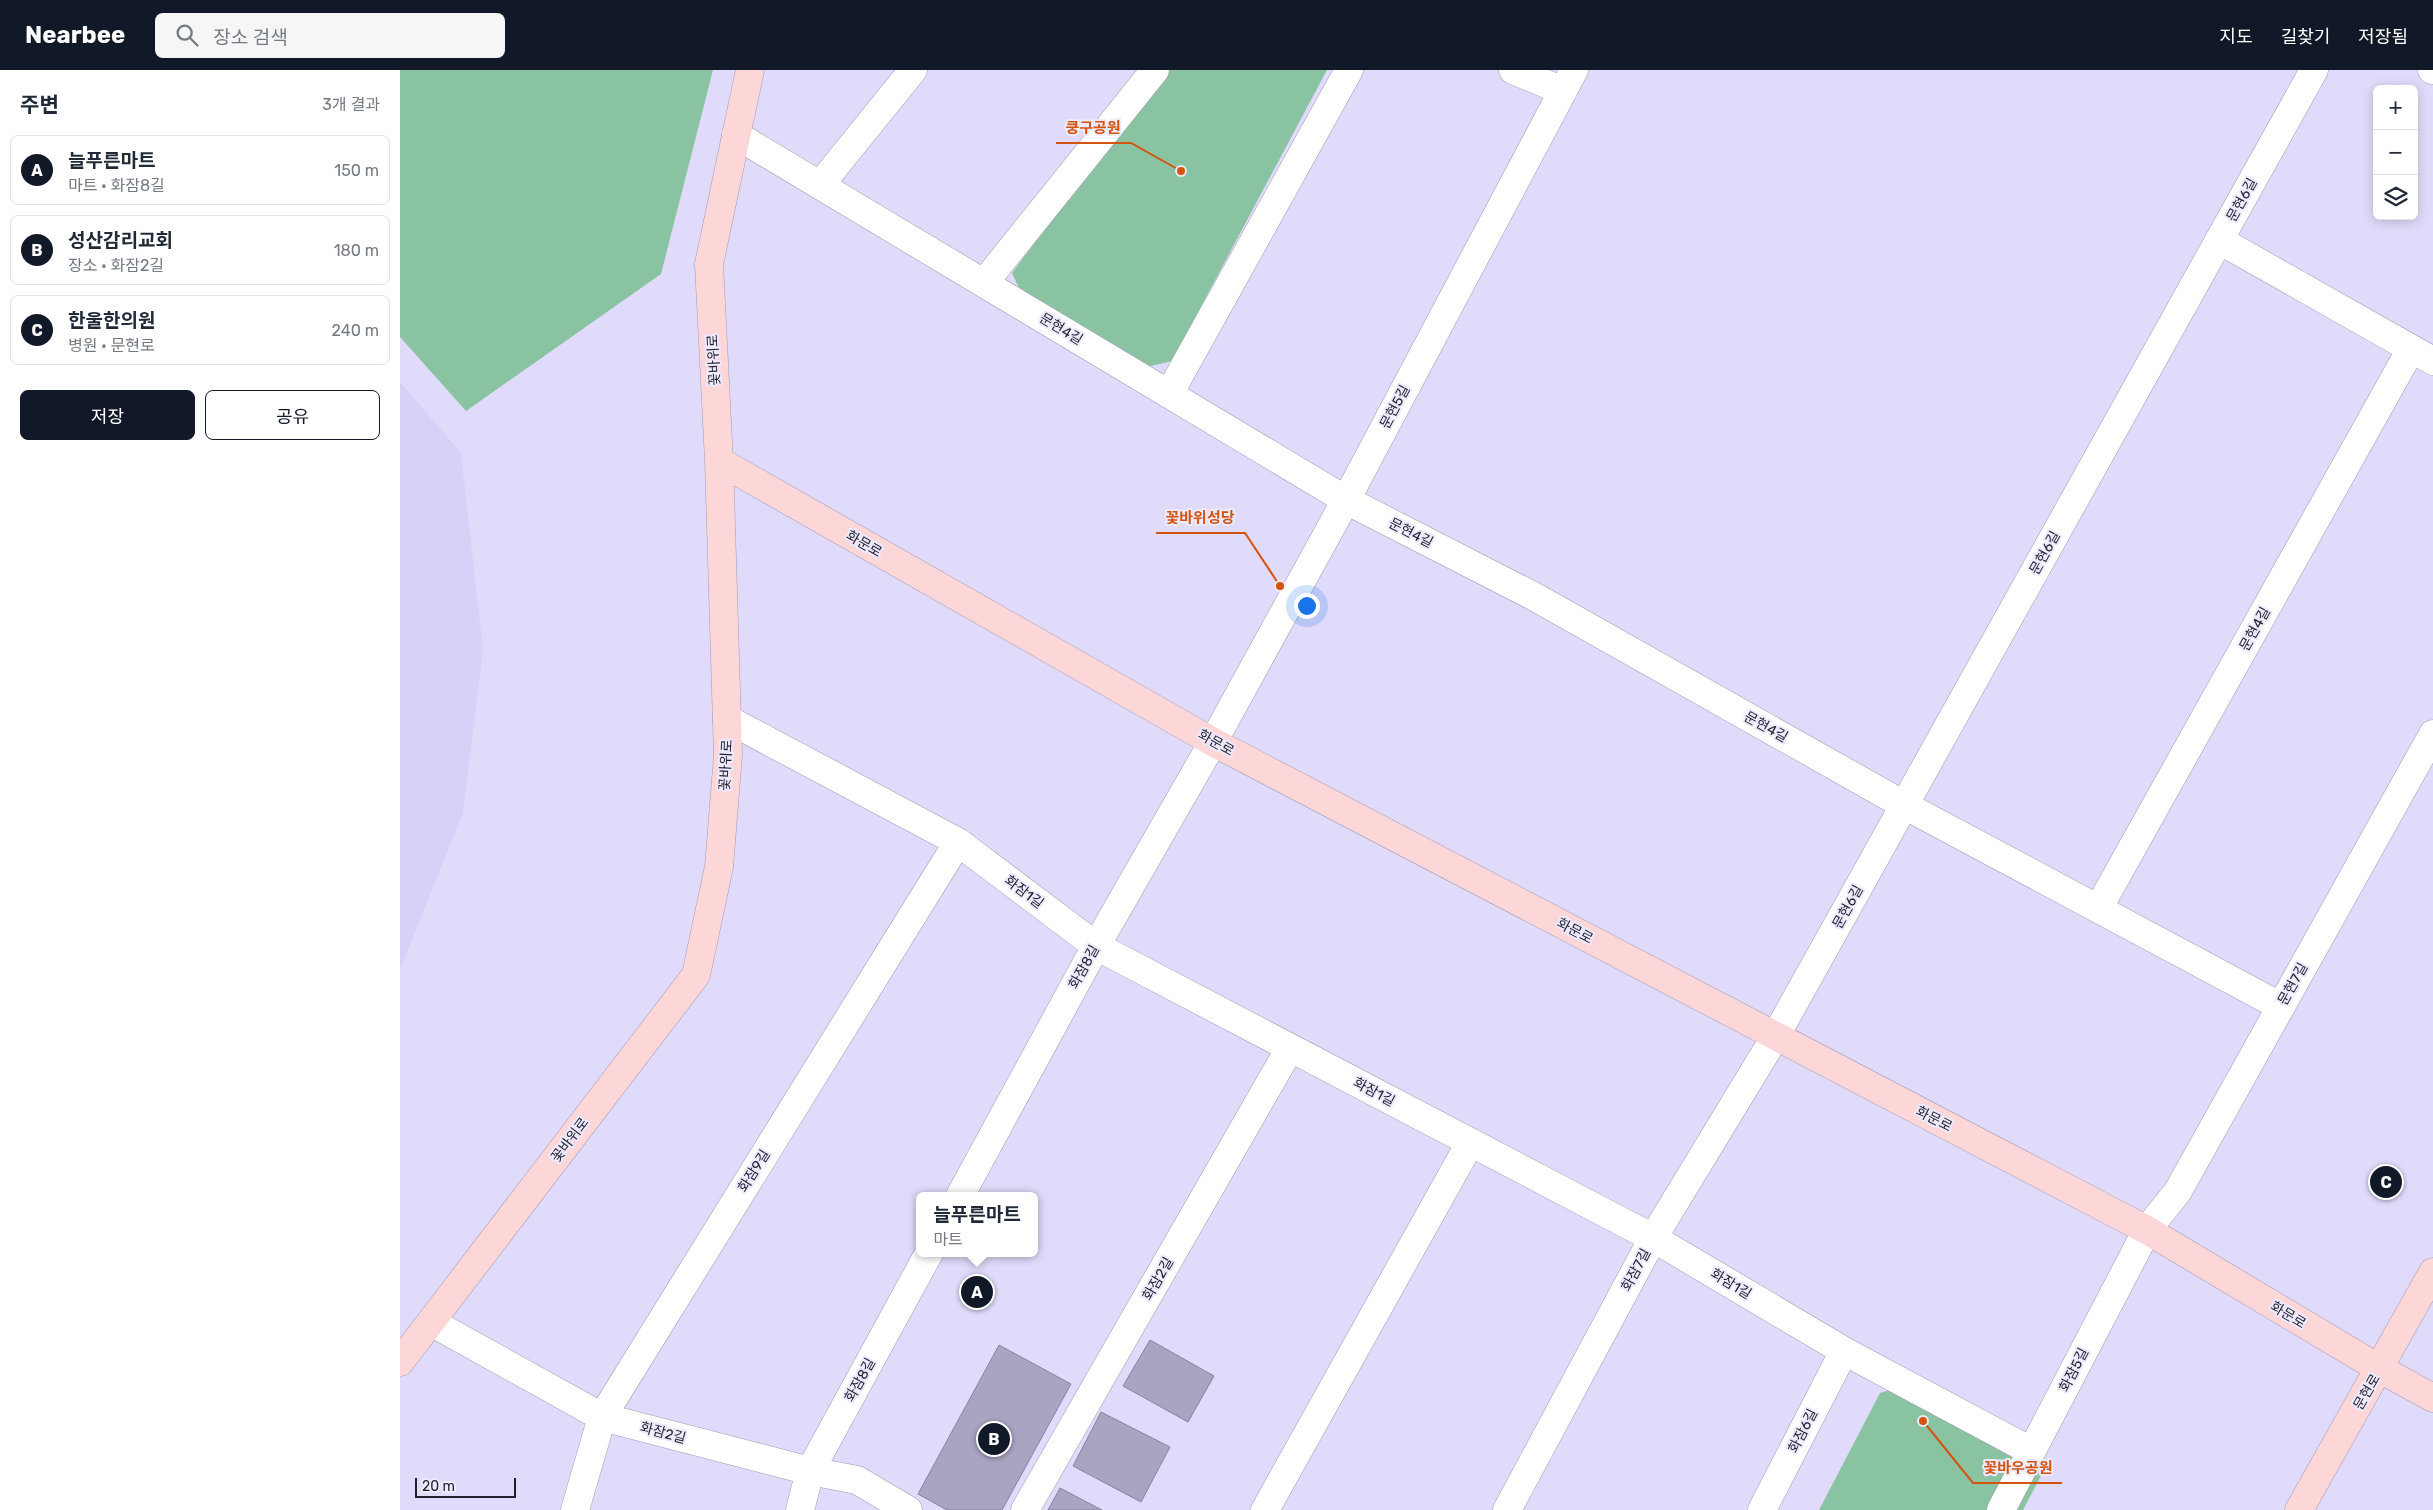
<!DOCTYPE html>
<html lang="ko">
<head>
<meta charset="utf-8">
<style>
	body { margin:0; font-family:Rubik,"Noto Sans KR",sans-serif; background:#f6f6f7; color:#1f2937 }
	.controls { position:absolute; right:15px; top:15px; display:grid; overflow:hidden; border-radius:8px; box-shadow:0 2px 12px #0003 }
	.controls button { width:45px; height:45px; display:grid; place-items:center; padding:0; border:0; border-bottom:1px solid #e0e1e3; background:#fff; color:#1f2937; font:25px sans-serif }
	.scale { position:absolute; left:15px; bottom:12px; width:101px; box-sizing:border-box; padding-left:5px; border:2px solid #201f2a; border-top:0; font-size:14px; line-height:18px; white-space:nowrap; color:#201f2a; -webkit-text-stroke:4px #edeafd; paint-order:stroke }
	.you { position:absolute; left:906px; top:535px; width:18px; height:18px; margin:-12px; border:4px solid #fff; border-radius:50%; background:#1a73e8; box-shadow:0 0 0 8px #1a73e833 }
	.badge { display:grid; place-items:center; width:32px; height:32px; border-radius:50%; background:#111827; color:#fff; font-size:16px; font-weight:700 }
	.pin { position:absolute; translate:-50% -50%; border:2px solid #fff; box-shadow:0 1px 5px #0006 }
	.popup { position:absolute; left:516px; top:1122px; width:122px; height:65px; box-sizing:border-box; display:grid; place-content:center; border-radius:8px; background:#fff; filter:drop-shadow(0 1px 4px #0005); font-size:16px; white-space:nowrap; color:#747a83 }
	.popup b { font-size:19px; color:#1f2937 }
	.popup::after { content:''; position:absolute; left:50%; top:100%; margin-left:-10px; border:10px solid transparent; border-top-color:#fff }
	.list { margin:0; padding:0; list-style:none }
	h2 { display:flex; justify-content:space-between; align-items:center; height:65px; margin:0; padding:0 20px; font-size:21px }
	h2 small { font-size:16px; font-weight:400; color:#747a83 }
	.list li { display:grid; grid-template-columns:32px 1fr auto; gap:15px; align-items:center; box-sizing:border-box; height:70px; margin:0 10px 10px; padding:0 10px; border:1px solid #e0e1e3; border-radius:8px }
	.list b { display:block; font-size:19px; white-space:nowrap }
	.list p { margin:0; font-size:16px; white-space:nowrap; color:#747a83 }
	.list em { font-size:16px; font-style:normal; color:#747a83 }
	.actions { display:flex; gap:10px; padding:15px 20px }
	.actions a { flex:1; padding:11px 0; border:1px solid #111827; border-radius:8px; text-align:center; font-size:18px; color:#111827 }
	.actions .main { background:#111827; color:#fff }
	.icon { flex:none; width:28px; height:28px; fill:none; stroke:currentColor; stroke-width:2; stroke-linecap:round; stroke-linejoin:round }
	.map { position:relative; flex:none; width:2033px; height:1440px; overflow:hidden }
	header { display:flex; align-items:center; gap:30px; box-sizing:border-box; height:70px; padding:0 25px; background:#111827; color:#fff }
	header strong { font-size:24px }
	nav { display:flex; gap:28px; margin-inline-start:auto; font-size:18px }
	.search { width:350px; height:45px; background:#f6f6f7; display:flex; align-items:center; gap:12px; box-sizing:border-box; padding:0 18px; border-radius:8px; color:#747a83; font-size:19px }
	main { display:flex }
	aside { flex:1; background:#fff }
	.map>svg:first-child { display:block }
</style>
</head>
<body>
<header>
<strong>Nearbee</strong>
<div class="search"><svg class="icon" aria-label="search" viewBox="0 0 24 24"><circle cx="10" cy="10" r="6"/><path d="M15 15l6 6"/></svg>장소 검색</div>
<nav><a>지도</a><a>길찾기</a><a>저장됨</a></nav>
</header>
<main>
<aside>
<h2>주변<small>3개 결과</small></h2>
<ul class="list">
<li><span class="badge">A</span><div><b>늘푸른마트</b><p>마트 · 화잠8길</p></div><em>150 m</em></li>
<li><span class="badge">B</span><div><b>성산감리교회</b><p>장소 · 화잠2길</p></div><em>180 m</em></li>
<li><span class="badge">C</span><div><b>한울한의원</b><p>병원 · 문현로</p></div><em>240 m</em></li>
</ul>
<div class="actions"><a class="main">저장</a><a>공유</a></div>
</aside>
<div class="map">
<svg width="2033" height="1440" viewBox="0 0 2033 1440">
	<rect width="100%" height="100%" fill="#e0dbfa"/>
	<!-- built -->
	<path fill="#d7d1f7" d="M0,312L61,383L83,580L63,743L0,899Z"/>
	<!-- green -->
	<path fill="#8ac3a2" d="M0,0H313L261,204L66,341L0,267Z
		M765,0H927L772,291L742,298L625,231L612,203Z
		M1506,1315L1637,1380L1643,1402L1623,1440H1419L1480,1323Z"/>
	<!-- building -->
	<path fill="#a8a4c1" stroke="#87839f" d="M750,1270L814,1306L788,1352L723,1316Z
		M599,1275L671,1314L602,1440H547L518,1424Z
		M701,1342L770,1377L741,1432L673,1396Z
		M660,1418L702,1440H648Z"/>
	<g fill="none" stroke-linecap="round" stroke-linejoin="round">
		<!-- street casing -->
		<g stroke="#9f9ab7" stroke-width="29">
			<path id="street" d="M1113,0L1163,21
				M2032,0H2033
				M336,65L946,430L1135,527L1504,735L1880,936
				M420,115L513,0
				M1819,170L2033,291
				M584,213L755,0
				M769,324L949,0
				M327,649L558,772L696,876L1253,1168L1444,1281L1631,1381
				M1698,839L2011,279
				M560,1126L696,876L813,672L946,430L1174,0
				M31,1252L202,1347L410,1401L457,1410L508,1440
				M175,1440L202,1347L558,772
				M400,1440L410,1401L529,1183
				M625,1440L890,978
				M865,1440L1070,1073
				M1107,1440L1253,1168L1375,967L1914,0
				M1362,1440L1444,1281
				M1601,1440L1747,1160L1778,1121L2033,664"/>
		</g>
		<!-- secondary casing -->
		<g stroke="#9f9ab7" stroke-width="29">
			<path id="secondary" d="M319,391L813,672L1747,1160L1980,1299L2033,1328
				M0,1292L296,905L319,797L328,685L319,391L309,194L350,0
				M1899,1440L2033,1202"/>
		</g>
		<!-- street -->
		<use href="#street" stroke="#fff" stroke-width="28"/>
		<!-- secondary -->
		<use href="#secondary" stroke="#fdd7d7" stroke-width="28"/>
	</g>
	<g text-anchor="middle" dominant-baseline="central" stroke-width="4" stroke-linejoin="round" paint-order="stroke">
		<!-- street labels -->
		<g font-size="14" fill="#201f2a" stroke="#edeafd">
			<text transform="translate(1842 130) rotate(-61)">문현6길</text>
			<text transform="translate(661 259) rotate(31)">문현4길</text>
			<text transform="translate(314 290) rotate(-93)">꽃바위로</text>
			<text transform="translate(995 337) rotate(-62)">문현5길</text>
			<text transform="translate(1011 463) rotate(27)">문현4길</text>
			<text transform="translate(464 474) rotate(30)">화문로</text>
			<text transform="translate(1645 483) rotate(-61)">문현6길</text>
			<text transform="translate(1855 559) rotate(-61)">문현4길</text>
			<text transform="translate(1366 657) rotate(29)">문현4길</text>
			<text transform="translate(816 673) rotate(29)">화문로</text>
			<text transform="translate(326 695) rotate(-87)">꽃바위로</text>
			<text transform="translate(624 822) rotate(37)">화잠1길</text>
			<text transform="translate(1448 837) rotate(-61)">문현6길</text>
			<text transform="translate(1175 861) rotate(28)">화문로</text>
			<text transform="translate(684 897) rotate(-61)">화잠8길</text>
			<text transform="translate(1893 914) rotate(-61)">문현7길</text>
			<text transform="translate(974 1022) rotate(28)">화잠1길</text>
			<text transform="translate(1534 1049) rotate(27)">화문로</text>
			<text transform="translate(170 1070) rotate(-53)">꽃바위로</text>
			<text transform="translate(354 1101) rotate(-58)">화잠9길</text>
			<text transform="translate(1236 1200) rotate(-62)">화잠7길</text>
			<text transform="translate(758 1209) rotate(-60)">화잠2길</text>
			<text transform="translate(1331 1214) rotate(31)">화잠1길</text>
			<text transform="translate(1888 1245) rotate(31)">화문로</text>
			<text transform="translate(1674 1300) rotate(-63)">화잠5길</text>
			<text transform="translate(460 1310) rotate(-61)">화잠8길</text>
			<text transform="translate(1967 1322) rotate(-60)">문현로</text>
			<text transform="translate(1403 1361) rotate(-63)">화잠6길</text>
			<text transform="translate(263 1363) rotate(15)">화잠2길</text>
		</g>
	</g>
	<!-- callouts -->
	<path fill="none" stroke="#d4530f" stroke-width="2" d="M781 101L731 73H656M880 516L845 463H756M1523 1351L1573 1413H1662"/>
	<g fill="#d4530f" stroke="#edeafd" stroke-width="2">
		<circle cx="781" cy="101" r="5"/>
		<circle cx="880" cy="516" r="5"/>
		<circle cx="1523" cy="1351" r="5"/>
	</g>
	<g font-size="15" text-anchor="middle" font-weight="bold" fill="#d4530f" stroke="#edeafd" stroke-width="4" stroke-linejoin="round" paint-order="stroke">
		<text x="693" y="63">쿵구공원</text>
		<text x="800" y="453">꽃바위성당</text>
		<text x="1618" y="1403">꽃바우공원</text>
	</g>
</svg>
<div class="controls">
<button>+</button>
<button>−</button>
<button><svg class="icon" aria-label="layers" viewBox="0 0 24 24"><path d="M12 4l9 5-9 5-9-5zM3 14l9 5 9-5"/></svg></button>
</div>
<div class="scale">20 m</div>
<div class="you"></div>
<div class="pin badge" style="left:577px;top:1222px">A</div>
<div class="popup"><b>늘푸른마트</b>마트</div>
<div class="pin badge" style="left:594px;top:1369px">B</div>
<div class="pin badge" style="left:1986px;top:1112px">C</div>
</div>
</main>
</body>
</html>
